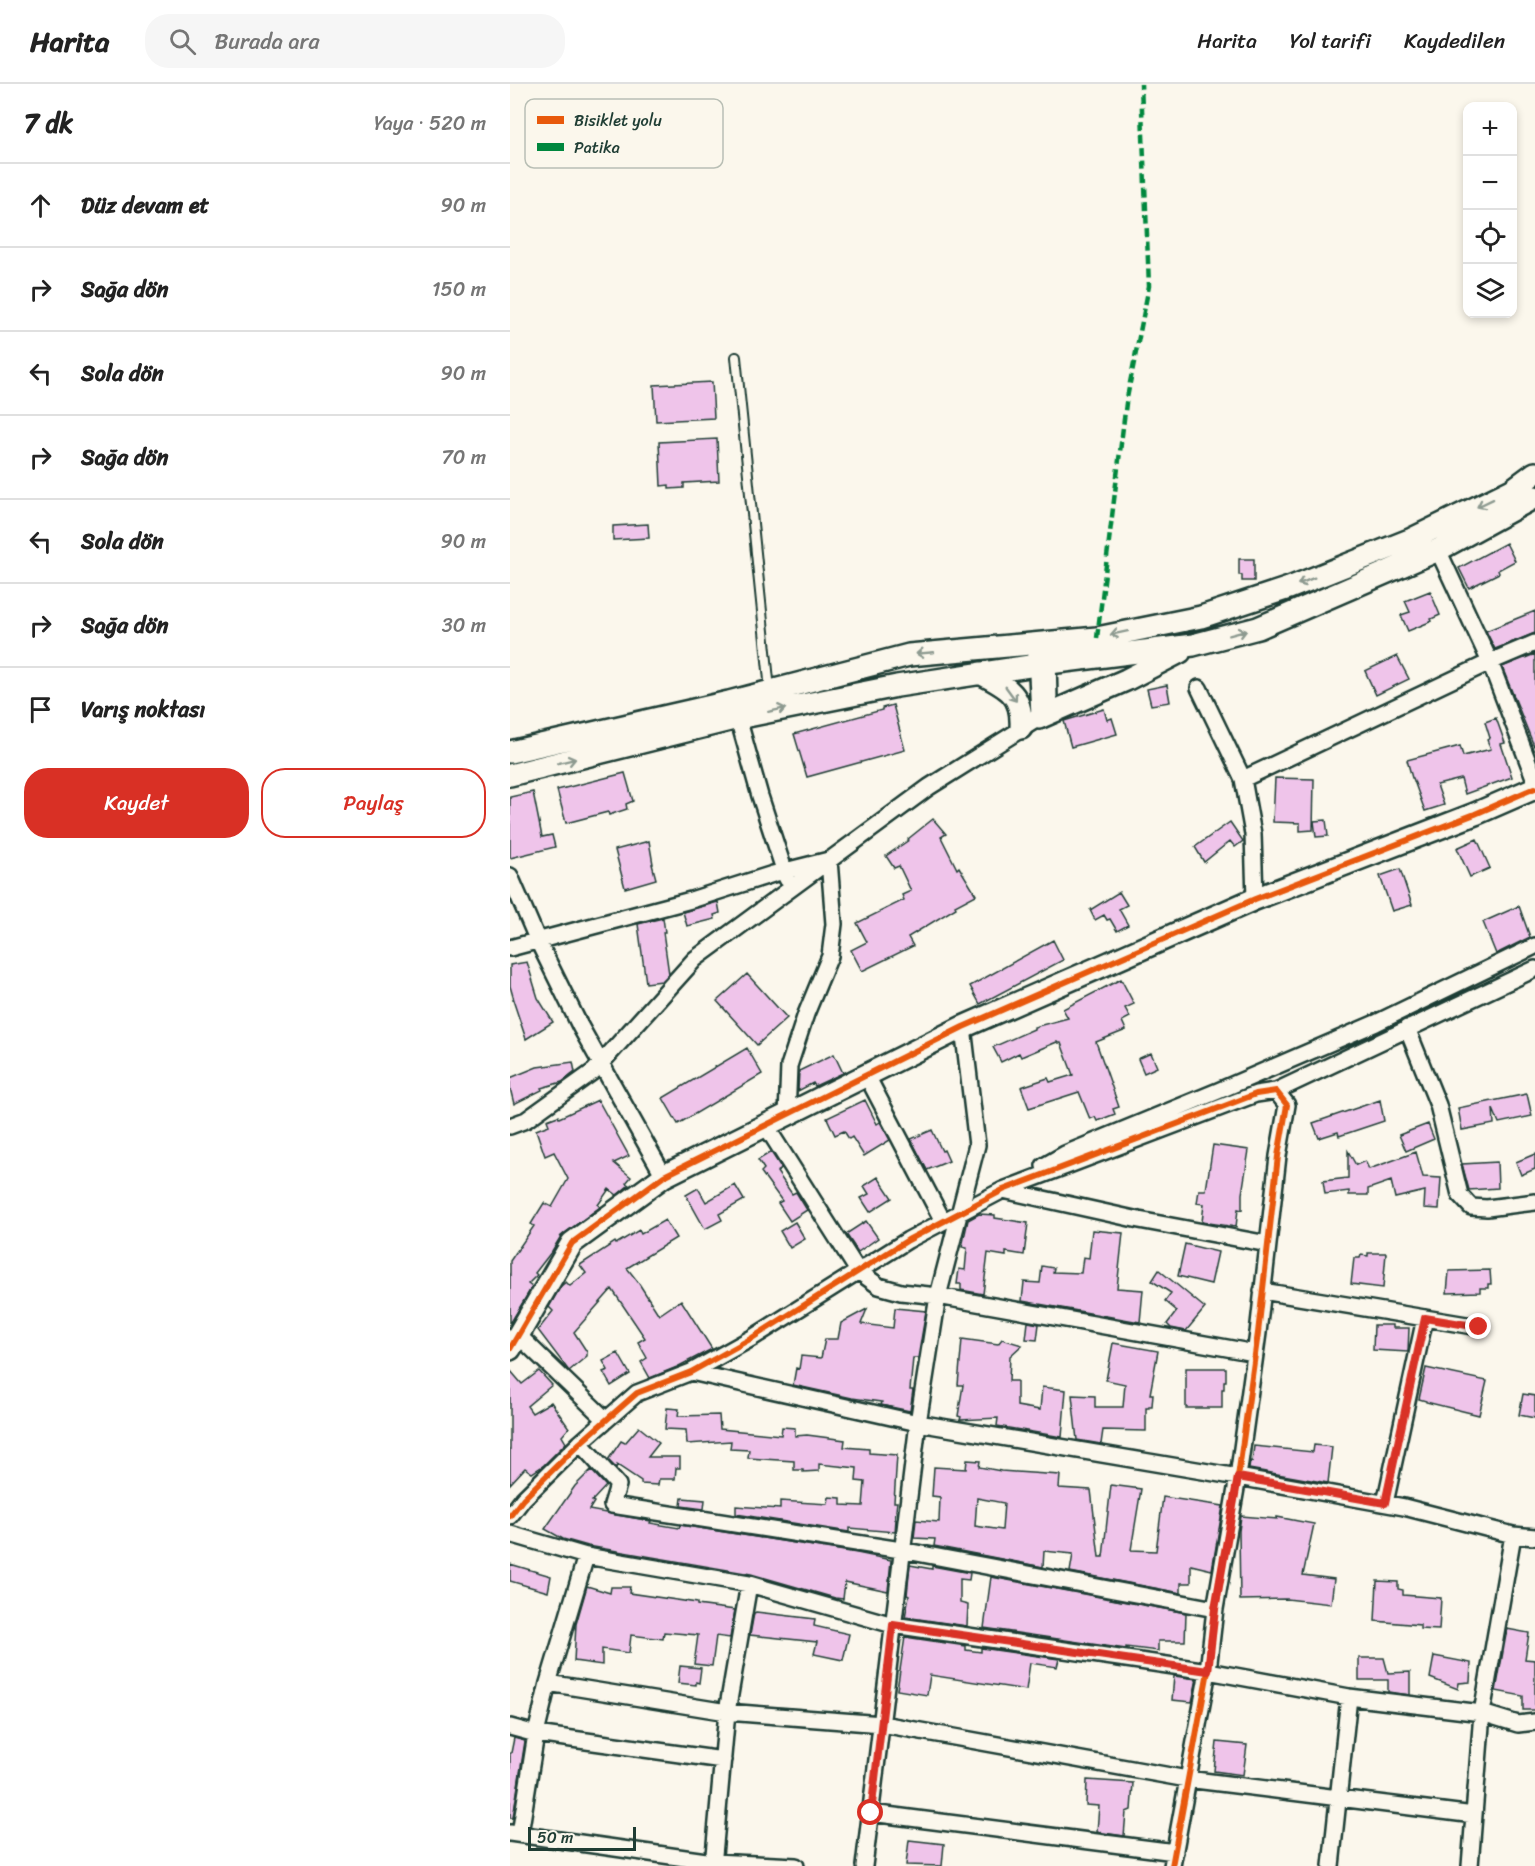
<!DOCTYPE html>
<html lang="tr">
<head>
<meta charset="utf-8">
<style>
	body { margin:0; font-family:Sriracha,sans-serif; background:#f6f6f6; color:#222 }
	.controls { position:absolute; right:18px; top:18px; display:grid; overflow:hidden; border-radius:12px; box-shadow:0 3px 9px #0003 }
	.controls button { width:54px; height:54px; display:grid; place-items:center; padding:0; border:0; border-bottom:2px solid #e0e0e0; background:#fff; color:#222; font:30px sans-serif }
	.scale { position:absolute; left:18px; bottom:15px; width:108px; box-sizing:border-box; padding-left:6px; border:3px solid #1f3d34; border-top:0; font-size:16px; line-height:21px; white-space:nowrap; color:#1f3d34; -webkit-text-stroke:4px #fbf7ec; paint-order:stroke }
	.stop { position:absolute; width:18px; height:18px; margin:-14px; border:4px solid #d93025; border-radius:50%; background:#fff }
	.stop.end { background:#d93025; border-color:#fff; box-shadow:0 2px 6px #0008 }
	.list { margin:0; padding:0; list-style:none }
	h2 { display:flex; justify-content:space-between; align-items:center; height:78px; margin:0; padding:0 24px; font-size:26px }
	h2 small { font-size:20px; font-weight:400; color:#767676 }
	.list li { display:grid; grid-template-columns:39px 1fr auto; gap:18px; align-items:center; box-sizing:border-box; height:84px; padding:0 24px; border-top:2px solid #e0e0e0 }
	.list b { display:block; font-size:22px; white-space:nowrap }
	.list em { font-size:20px; font-style:normal; color:#767676 }
	.actions { display:flex; gap:12px; padding:18px 24px }
	.actions a { flex:1; padding:14px 0; border:2px solid #d93025; border-radius:24px; text-align:center; font-size:21px; color:#d93025 }
	.actions .main { background:#d93025; color:#fff }
	.icon { flex:none; width:33px; height:33px; fill:none; stroke:currentColor; stroke-width:2; stroke-linecap:round; stroke-linejoin:round }
	.map { position:relative; flex:none; width:1025px; height:1782px; overflow:hidden }
	header { display:flex; align-items:center; gap:36px; box-sizing:border-box; height:84px; padding:0 30px; background:#fff; border-bottom:2px solid #e0e0e0 }
	header strong { font-size:28px }
	nav { display:flex; gap:33px; margin-inline-start:auto; font-size:21px }
	.search { width:420px; height:54px; background:#f6f6f6; display:flex; align-items:center; gap:15px; box-sizing:border-box; padding:0 21px; border-radius:24px; color:#767676; font-size:22px }
	main { display:flex }
	aside { flex:1; background:#fff }
	.map>svg:first-child { display:block }
</style>
</head>
<body>
<header>
<strong>Harita</strong>
<div class="search"><svg class="icon" aria-label="search" viewBox="0 0 24 24"><circle cx="10" cy="10" r="6"/><path d="M15 15l6 6"/></svg>Burada ara</div>
<nav><a>Harita</a><a>Yol tarifi</a><a>Kaydedilen</a></nav>
</header>
<main>
<aside>
<h2>7 dk<small>Yaya · 520 m</small></h2>
<ul class="list">
<li><svg class="icon" aria-label="ahead" viewBox="0 0 24 24"><path d="M12 20V5M6 11l6-6 6 6"/></svg><div><b>Düz devam et</b></div><em>90 m</em></li>
<li><svg class="icon" aria-label="right" viewBox="0 0 24 24"><path d="M7 20v-9h11M14 6l5 5-5 5"/></svg><div><b>Sağa dön</b></div><em>150 m</em></li>
<li><svg class="icon" aria-label="left" viewBox="0 0 24 24"><path d="M17 20v-9H6M10 6l-5 5 5 5"/></svg><div><b>Sola dön</b></div><em>90 m</em></li>
<li><svg class="icon" aria-label="right" viewBox="0 0 24 24"><path d="M7 20v-9h11M14 6l5 5-5 5"/></svg><div><b>Sağa dön</b></div><em>70 m</em></li>
<li><svg class="icon" aria-label="left" viewBox="0 0 24 24"><path d="M17 20v-9H6M10 6l-5 5 5 5"/></svg><div><b>Sola dön</b></div><em>90 m</em></li>
<li><svg class="icon" aria-label="right" viewBox="0 0 24 24"><path d="M7 20v-9h11M14 6l5 5-5 5"/></svg><div><b>Sağa dön</b></div><em>30 m</em></li>
<li><svg class="icon" aria-label="arrive" viewBox="0 0 24 24"><path d="M6 21V4h12l-3 4 3 4H6"/></svg><div><b>Varış noktası</b></div></li>
</ul>
<div class="actions"><a class="main">Kaydet</a><a>Paylaş</a></div>
</aside>
<div class="map">
<svg width="1025" height="1782" viewBox="0 0 1025 1782">
	<rect width="100%" height="100%" fill="#fbf7ec"/>
	<filter id="ink" filterUnits="userSpaceOnUse"><feTurbulence type="fractalNoise" baseFrequency=".0167" numOctaves="2"/><feDisplacementMap in="SourceGraphic" scale="12" xChannelSelector="R" yChannelSelector="G"/><feConvolveMatrix kernelMatrix="1 2 1 2 8 2 1 2 1" color-interpolation-filters="sRGB"/></filter>
	<g filter="url(#ink)">
		<!-- building -->
		<path fill="#efc4ea" stroke="#1f3d34" stroke-width="1.5" fill-rule="evenodd" d="M202,298L204,334L146,337L144,301Z
			M207,355L209,397L174,399V404L159,405V401L151,402L149,358Z
			M138,440L139,454L103,456V442Z
			M996,459L1005,477L988,486L989,489L959,504L949,484Z
			M729,475H744V497H732V491H729Z
			M920,507L930,531L921,535L922,537L898,547L891,531L900,528L895,517Z
			M1025,527V549L985,565L976,547Z
			M1025,570V662H1024L992,583Z
			M887,572L899,595L866,611L855,587Z
			M657,601L660,618L641,621L637,605Z
			M383,621L395,666L297,693L284,650L372,626V624Z
			M594,625L597,636L602,634L607,650L561,663L554,637Z
			M986,634L995,659L991,660L1002,693L955,710L951,695L927,701L934,721L915,727L903,694H902L897,676L950,662L953,672L981,665L977,656L980,654L975,638Z
			M115,689L123,717L116,720L117,725L99,731L98,728L56,739L47,706Z
			M765,694L804,695L803,746L790,747V739L763,738Z
			M23,708L32,753L42,751L45,763L0,774V713Z
			M423,735L436,750L431,753L447,785L449,783L466,811L445,822L446,824L398,853L403,862L352,887L341,866L357,858L347,839L394,816L392,811L401,807L389,782L384,784L376,772L399,756L398,755Z
			M816,736L818,752L806,753L804,737Z
			M720,738L733,757L725,763L720,757L694,778L685,763Z
			M967,755L980,784L960,793L947,764Z
			M139,757L143,780H142L146,795L115,804L105,766Z
			M890,785L902,821L882,827L870,792Z
			M609,808L617,821L609,825L618,841L607,847L600,835L597,836L594,831L585,836L580,826Z
			M208,818L210,829L204,831L205,835L177,842L173,828Z
			M1009,822L1020,853L986,870L973,838Z
			M153,834L155,848H153L159,890L152,897L136,899L128,840Z
			M543,856L553,876L470,920L460,902Z
			M17,878L28,914L43,938L16,955L3,916H4L0,902V881Z
			M237,890L277,934L247,961L207,917Z
			M611,895L624,920L615,924L620,933L612,937L616,946L586,958L609,1023L603,1025L605,1030L587,1037L585,1033L580,1035L569,1008L519,1024L511,1003L538,994L540,998L563,991L551,959H548L547,958L511,973L509,969L491,978L483,963L524,945V943L558,934L553,925Z
			M237,964L252,990L168,1040L153,1014Z
			M641,969L647,983L634,989L628,975Z
			M324,970L333,989L305,1002L303,999L288,1007L289,987Z
			M63,978L65,988L52,998L31,1004L32,1006L4,1020L0,1004V994L27,983Z
			M1017,1010L1022,1032L989,1039L983,1025L984,1040L952,1046L948,1024Z
			M88,1016L119,1072L104,1079L121,1093L116,1099L119,1101L107,1111L99,1105L88,1121L90,1123L51,1152L42,1167L25,1189L27,1191L18,1200L22,1203L0,1240V1177L24,1142L21,1140L34,1119L42,1123L58,1095L44,1068L35,1072L26,1046L39,1041L37,1036L48,1032L49,1034Z
			M355,1016L367,1040L370,1038L380,1056L354,1072L342,1053L339,1055L334,1047L325,1051L317,1034Z
			M870,1016L874,1037L829,1052L828,1048L809,1054L803,1039Z
			M918,1040L924,1055L896,1067L889,1051Z
			M422,1046L432,1067L434,1066L439,1077L417,1086L401,1055Z
			M703,1061L739,1066L732,1110V1126L728,1125L726,1143L692,1138L694,1120L687,1119L689,1106H696Z
			M838,1067L846,1081L855,1077L859,1085L906,1068L913,1093L931,1094L929,1125L914,1124L915,1107L885,1114L881,1097L858,1105V1111H839V1107L815,1110L813,1097L838,1094Z
			M261,1068L272,1085L267,1088L282,1110L286,1108L297,1126L280,1137L268,1119L272,1117L251,1088L254,1085L248,1076Z
			M1025,1070V1085L1011,1091L1006,1078Z
			M987,1078L988,1104L959,1106L952,1080Z
			M368,1093L382,1114L360,1128L351,1114L359,1110L354,1102Z
			M225,1101L234,1116L209,1130L212,1136L195,1145L176,1111L188,1104L196,1118Z
			M469,1130L485,1131V1134L518,1139L514,1171L496,1168V1172L478,1169L473,1210L451,1206V1200H447L449,1185L455,1186L457,1164L452,1163L458,1136Z
			M155,1136L166,1154L117,1184L128,1198L149,1231L171,1216L202,1265L167,1283L140,1294L131,1278L137,1274L128,1258L135,1254L102,1205L64,1248L77,1268V1272L59,1287L28,1246L43,1227L39,1223L51,1202L56,1198L60,1202L76,1189L70,1181L105,1158L106,1160L129,1146L131,1150Z
			M356,1137L368,1154L348,1168L336,1150Z
			M285,1138L295,1155L280,1164L270,1147Z
			M582,1146L613,1149L607,1204L633,1206L630,1238L512,1217L514,1198L530,1199L532,1182L544,1184L543,1188L571,1189L573,1173L579,1174Z
			M675,1160L708,1168L701,1200L668,1192Z
			M858,1169H876L873,1204L841,1200L844,1174H850L851,1171L858,1172Z
			M649,1186L695,1224L676,1247L661,1244L657,1240L667,1227L655,1217L661,1209L642,1197Z
			M980,1186L981,1200H978V1204H970V1208L937,1209L939,1187Z
			M385,1224L416,1227L408,1274H403L400,1306H403L400,1327L371,1321L372,1318L342,1314L283,1301L286,1284L289,1285L291,1272L311,1274L315,1255H328L331,1239L357,1225L351,1240L383,1244Z
			M518,1238L529,1240L527,1256L516,1255Z
			M864,1241H883V1244H899L898,1268L863,1266Z
			M452,1255L488,1260L492,1255L512,1261L500,1272L499,1297H507V1322L530,1326L532,1303L556,1306L552,1353L487,1342L488,1334L450,1336L451,1333L448,1332L453,1301H448Z
			M603,1259L648,1267L640,1310H643L642,1322H639V1324H636V1347L593,1346L591,1360L567,1356L562,1311L585,1312V1323H613L615,1300L596,1296Z
			M108,1269L120,1290L101,1302L93,1288L98,1286L93,1277Z
			M676,1284H716V1297H714V1305H712V1324H676Z
			M916,1284L977,1297L969,1331L916,1318V1317L909,1315Z
			M0,1286L12,1300L29,1287L42,1301L17,1322L22,1329L41,1318L59,1344L52,1352L56,1359L34,1381L22,1389L15,1384L0,1400Z
			M1013,1310L1025,1312V1334L1009,1331Z
			M157,1324L169,1325L168,1332L209,1331L210,1345L271,1351L272,1343L285,1344V1352L297,1351L335,1356L334,1363L359,1365V1369L387,1371L384,1418H387L385,1435H386L385,1448L339,1444V1448L226,1430V1422L270,1425V1417L318,1420L319,1413L331,1414V1421L353,1422L355,1398L346,1397L347,1384L309,1380V1387L293,1388V1386H284V1377L238,1374L239,1366L220,1365L221,1357L177,1360L176,1346L155,1345Z
			M129,1343L149,1359L138,1373H170V1384H166L165,1395H149L148,1401L131,1400V1397L107,1381L106,1384L98,1376L111,1357L115,1359Z
			M804,1361L822,1363L818,1399L739,1385L740,1377L742,1378L744,1362L803,1368Z
			M457,1376L470,1377L469,1383L491,1387L550,1391L549,1404L581,1406L589,1473H593L601,1401L631,1405L621,1466L646,1467L653,1413L713,1422L702,1486L681,1481V1499H671V1509L560,1488L563,1470L534,1467L533,1483L424,1462L425,1455L404,1454L406,1436L429,1438L430,1413L422,1412L424,1383L456,1385ZM467,1414L494,1419L492,1446L465,1442Z
			M81,1386L96,1402L82,1417L84,1418L79,1426L141,1437L140,1439L169,1444L170,1441L347,1469L381,1476L378,1507L335,1498L333,1515L325,1514L241,1490L78,1462L53,1455L35,1445L65,1402Z
			M172,1414L195,1416L194,1425L171,1422Z
			M731,1432L767,1435V1433L804,1440L793,1491L824,1495L821,1520L777,1515L730,1516L729,1447Z
			M0,1480L41,1492L38,1508L0,1497Z
			M400,1481L422,1485V1482L460,1489L459,1496L450,1495V1519L458,1521L457,1542L395,1533L399,1512L397,1511Z
			M481,1493L676,1529L675,1557H648V1567L616,1563V1565L474,1544Z
			M867,1497L888,1498V1505L893,1506V1511L931,1514L929,1546L910,1545V1541L865,1537Z
			M77,1502L100,1509L101,1503H120L119,1509L187,1519V1521L225,1526L220,1554L206,1552L202,1582L184,1580L188,1551L154,1548L153,1555L121,1551L119,1569L92,1565V1581L64,1577L66,1540Z
			M246,1528L305,1535L304,1542L339,1550L333,1576L304,1570L307,1558L240,1551L244,1529Z
			M997,1545L1019,1549L1015,1575L1025,1576V1626H1013V1612L986,1607Z
			M395,1553L456,1562V1566L471,1568V1564L549,1575L547,1583L520,1579L516,1606L420,1591L417,1611L387,1606Z
			M924,1572L961,1579L960,1598L949,1599L948,1605L920,1594Z
			M849,1574H874L878,1589L900,1588V1611L878,1608V1596H849Z
			M170,1582L191,1584L189,1599L186,1598V1601L168,1599Z
			M664,1592L687,1595L682,1618L662,1616Z
			M4,1654L15,1657L3,1734H0V1669H1Z
			M707,1658L737,1661L733,1691L704,1687Z
			M577,1696L623,1699L621,1726L616,1728L614,1752L587,1748L589,1722L576,1721Z
			M399,1756L434,1760L432,1782L396,1781Z"/>
		<g fill="none" stroke-linecap="round" stroke-linejoin="round">
			<!-- lane casing -->
			<g stroke="#1f3d34" stroke-width="12">
				<path id="lane" d="M226,273L260,606"/>
			</g>
			<!-- street casing -->
			<g stroke="#1f3d34" stroke-width="20">
				<path id="street" d="M928,466L980,578L1025,696
					M526,571L529,631
					M689,604L733,695L743,750L745,815
					M228,634L250,712L277,795
					M733,695L980,578L1025,559
					M0,792L28,857L70,942L154,1092
					M0,864L181,816L263,790L319,776L324,840L320,872L296,930L279,982L277,1032
					M897,944L928,1021L950,1111L961,1123L977,1124L1025,1118
					M357,992L433,1137
					M766,1007L1025,885
					M0,1042L16,1036L84,987L185,875L419,703L529,634L539,617L538,571
					M256,1042L348,1187L369,1202L391,1208L428,1212L745,1269
					M534,1082L555,1070L708,1007L866,939L1025,862
					M493,1106L629,1136L758,1160
					M752,1207L969,1243
					M8,1251L96,1336
					M181,1288L408,1339L728,1393L894,1423L1003,1451L1025,1453
					M70,1359L108,1401L102,1421L391,1466L705,1525
					M875,1419L915,1234
					M0,1432L13,1415L70,1359L127,1309L181,1288L242,1254L398,1156L493,1106L746,1010L766,1007L777,1021L768,1072L748,1249L728,1393L705,1525L698,1587L662,1782
					M0,1450L76,1472L239,1500L383,1541L698,1587L839,1613L972,1629L1008,1640L1025,1638
					M38,1599L217,1628L372,1640L677,1695L964,1731
					M0,1643L26,1650L213,1676
					M361,1729L665,1768
					M0,1749L203,1778L286,1782
					M10,1750L26,1650L38,1599L76,1472
					M203,1782L217,1628L239,1500
					M354,1782L408,1339L428,1212L467,1061L453,943
					M821,1782L839,1613
					M960,1782L972,1629L1003,1451"/>
			</g>
			<!-- secondary casing -->
			<g stroke="#1f3d34" stroke-width="26">
				<path id="secondary" d="M470,589C497,603 513,610 511,644
					M529,634L616,596L670,568
					M0,668L219,618L399,571L587,554L691,533L779,504L902,455L1002,406L1025,389
					M0,691L228,634L387,602L539,579L683,561L748,544L928,466L1025,413
					M0,1265L62,1159L154,1092L453,943L745,815L965,730L1025,704"/>
			</g>
			<!-- lane -->
			<use href="#lane" stroke="#fbf7ec" stroke-width="8"/>
			<!-- street -->
			<use href="#street" stroke="#fbf7ec" stroke-width="15"/>
			<!-- secondary -->
			<use href="#secondary" stroke="#fbf7ec" stroke-width="21"/>
			<!-- quiet -->
			<path stroke="#00873e" stroke-width="4.5" stroke-dasharray="9 4.5" stroke-linecap="butt" d="M587,554L616,319L639,202L631,0"/>
			<!-- cycleway casing -->
			<g stroke="#fbf7ec" stroke-width="10">
				<path id="cycleway" d="M0,1265L62,1159L154,1092L453,943L745,815L965,730L1025,704
					M0,1432L13,1415L70,1359L127,1309L181,1288L242,1254L398,1156L493,1106L746,1010L766,1007L777,1021L768,1072L748,1249L728,1393L705,1525L698,1587L662,1782"/>
			</g>
			<!-- cycleway -->
			<use href="#cycleway" stroke="#e8590c" stroke-width="6"/>
		</g>
		<!-- one-way arrows -->
		<defs><path id="oneway-shaft" d="M-6 0H5M1.5-3L5.5 0L1.5 3" fill="none" stroke-width="1.6" stroke-linecap="round" stroke-linejoin="round" transform="scale(1.5)"/></defs>
		<g stroke="#8d9a90">
			<use href="#oneway-shaft" transform="translate(975 419) rotate(154)"/>
			<use href="#oneway-shaft" transform="translate(796 497) rotate(158)"/>
			<use href="#oneway-shaft" transform="translate(609 549) rotate(168)"/>
			<use href="#oneway-shaft" transform="translate(728 549) rotate(-15)"/>
			<use href="#oneway-shaft" transform="translate(415 569) rotate(175)"/>
			<use href="#oneway-shaft" transform="translate(501 610) rotate(54)"/>
			<use href="#oneway-shaft" transform="translate(267 626) rotate(-12)"/>
			<use href="#oneway-shaft" transform="translate(57 677) rotate(-14)"/>
		</g>
	</g>
	<g fill="none" stroke-linecap="round" stroke-linejoin="round" filter="url(#ink)">
		<!-- route -->
		<path stroke="#d93025" stroke-width="8" d="M361,1729L383,1541L698,1587L705,1525L728,1393L875,1419L915,1234L969,1243"/>
	</g>
	<!-- legend -->
	<rect x="15" y="15" width="198" height="69" rx="9" fill="#fbf7ec" stroke="#b9bfb5" stroke-width="1.5"/>
	<rect x="27" y="32" width="27" height="8" fill="#e8590c"/>
	<rect x="27" y="59" width="27" height="8" fill="#00873e"/>
	<g font-size="16" fill="#1f3d34">
		<text x="64" y="42">Bisiklet yolu</text>
		<text x="64" y="69">Patika</text>
	</g>
</svg>
<div class="controls">
<button>+</button>
<button>−</button>
<button><svg class="icon" aria-label="locate" viewBox="0 0 24 24"><circle cx="12" cy="12" r="6"/><path d="M12 2v4M12 18v4M2 12h4M18 12h4"/></svg></button>
<button><svg class="icon" aria-label="layers" viewBox="0 0 24 24"><path d="M12 4l9 5-9 5-9-5zM3 14l9 5 9-5"/></svg></button>
</div>
<div class="scale">50 m</div>
<div class="stop" style="left:361px;top:1729px"></div>
<div class="stop end" style="left:969px;top:1243px"></div>
</div>
</main>
</body>
</html>
